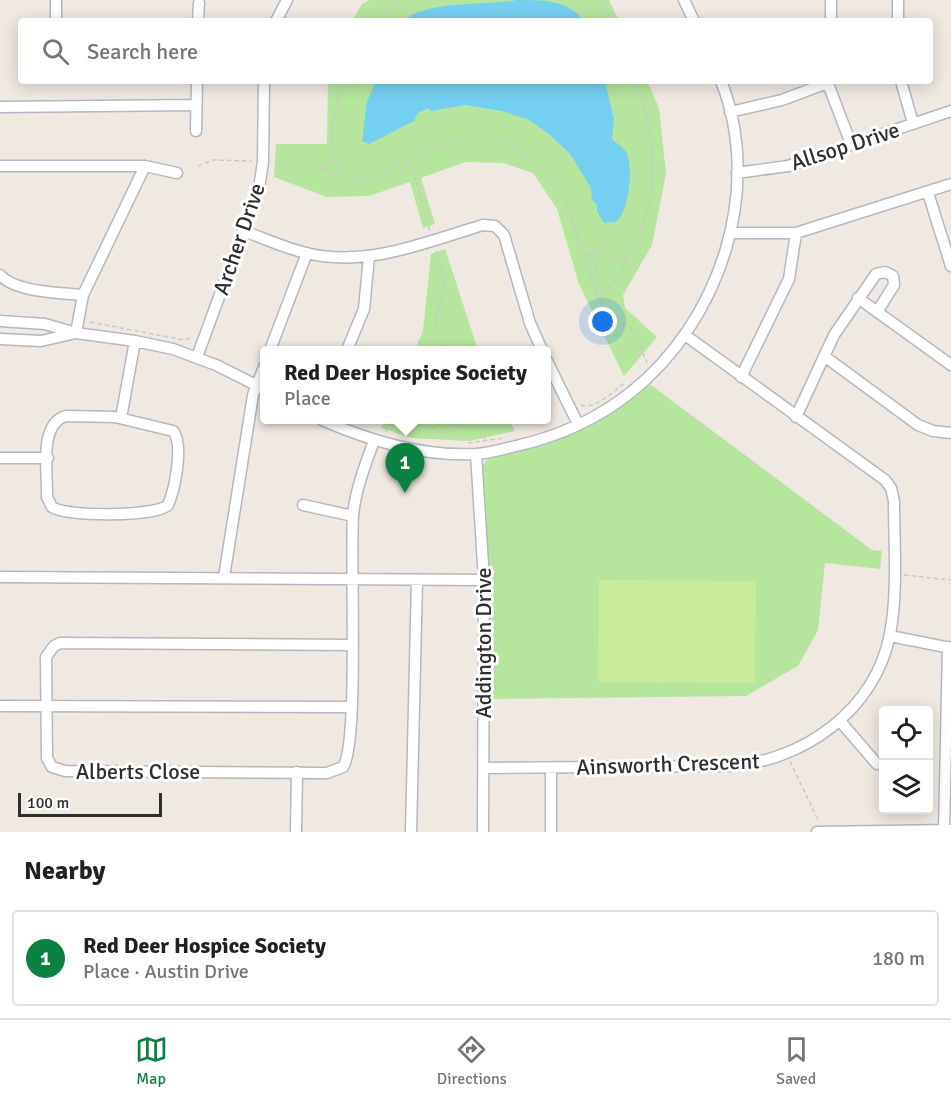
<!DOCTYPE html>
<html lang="en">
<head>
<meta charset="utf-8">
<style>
	body { margin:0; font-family:Signika,sans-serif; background:#f6f6f6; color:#202124 }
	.controls { position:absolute; right:18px; bottom:18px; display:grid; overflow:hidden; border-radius:6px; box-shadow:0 3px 15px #0003 }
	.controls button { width:54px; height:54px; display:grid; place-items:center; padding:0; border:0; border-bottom:2px solid #e0e0e0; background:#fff; color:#202124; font:30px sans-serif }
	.scale { position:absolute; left:18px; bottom:15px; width:144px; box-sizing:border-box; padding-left:6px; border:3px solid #2e2e2e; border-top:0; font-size:16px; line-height:21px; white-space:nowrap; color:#2e2e2e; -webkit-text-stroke:4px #fff; paint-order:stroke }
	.you { position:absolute; left:603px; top:322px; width:21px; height:21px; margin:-15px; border:4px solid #fff; border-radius:50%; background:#1a73e8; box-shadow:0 0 0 9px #1a73e833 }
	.badge { display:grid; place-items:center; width:39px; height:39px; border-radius:50%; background:#0b8043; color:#fff; font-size:20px; font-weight:700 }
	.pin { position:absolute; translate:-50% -50px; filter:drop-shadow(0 2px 3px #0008) }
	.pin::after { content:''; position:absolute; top:32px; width:21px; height:18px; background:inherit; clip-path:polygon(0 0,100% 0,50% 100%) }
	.popup { position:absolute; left:260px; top:346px; width:291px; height:78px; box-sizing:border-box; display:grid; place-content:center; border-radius:6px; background:#fff; filter:drop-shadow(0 2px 4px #0005); font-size:20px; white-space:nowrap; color:#757577 }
	.popup b { font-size:22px; color:#202124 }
	.popup::after { content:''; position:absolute; left:50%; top:100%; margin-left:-12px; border:12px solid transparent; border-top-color:#fff }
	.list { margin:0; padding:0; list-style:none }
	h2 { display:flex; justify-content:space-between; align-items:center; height:78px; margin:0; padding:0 24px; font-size:26px }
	h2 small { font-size:20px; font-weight:400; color:#757577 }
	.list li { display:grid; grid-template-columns:39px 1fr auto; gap:18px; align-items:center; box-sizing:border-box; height:96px; margin:0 12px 12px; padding:0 12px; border:2px solid #e0e0e0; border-radius:6px }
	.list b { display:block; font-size:22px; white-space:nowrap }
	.list p { margin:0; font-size:20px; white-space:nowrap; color:#757577 }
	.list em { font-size:20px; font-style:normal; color:#757577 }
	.icon { flex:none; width:33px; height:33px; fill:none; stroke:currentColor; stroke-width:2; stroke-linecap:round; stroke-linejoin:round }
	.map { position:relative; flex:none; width:951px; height:832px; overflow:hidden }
	.search { position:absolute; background:#fff; box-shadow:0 3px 15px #0003; left:18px; right:18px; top:18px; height:66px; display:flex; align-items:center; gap:15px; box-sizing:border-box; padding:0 21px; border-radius:6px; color:#757577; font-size:22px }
	.sheet { height:186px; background:#fff }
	nav { display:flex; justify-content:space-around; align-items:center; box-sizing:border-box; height:84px; border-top:2px solid #e0e0e0; background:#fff; font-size:16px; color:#757577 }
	nav a { display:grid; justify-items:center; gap:3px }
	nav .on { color:#0b8043 }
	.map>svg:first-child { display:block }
</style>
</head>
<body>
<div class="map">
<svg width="951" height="832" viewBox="0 0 951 832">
	<rect width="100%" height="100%" fill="#efe9e1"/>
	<!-- green -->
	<path fill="#b6e59e" d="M370,0H609L619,21H352L362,4Z
		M328,81H647L659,108L666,174L652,245L623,295L625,308L657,337L624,376L579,284L557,209L533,173L504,163L465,162L421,178L435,224L423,228L410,182L369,196L327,197L274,177L276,144H327Z
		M445,249L478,350H415L423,331L431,254Z
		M651,385L872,550L882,551L880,569L825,563L818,630L798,666L746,696L491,699L490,593L483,465L488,459Z
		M385,420H509L515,431L469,441L412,438L381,428Z"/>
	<!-- pitch -->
	<path fill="#c9ec9a" d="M599,580L756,581L755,683L598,682Z"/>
	<!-- water -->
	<path fill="#75cff0" d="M517,0C544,0 568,0 584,21H404C425,0 485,6 517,0Z
		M376,81H605L614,120L612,139C616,143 623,147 626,152C634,167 629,211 616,222L604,223L597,211V205L592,200L591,188L570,154L550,135L529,120L502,111L465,105L431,111L428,108L418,113L414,121L369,144L362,141L367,102Z"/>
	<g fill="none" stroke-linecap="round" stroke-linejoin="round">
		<!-- minor casing -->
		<g stroke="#b4b7c1" stroke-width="13">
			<path id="minor" d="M56,0V21
				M684,0L694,21
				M198,21L199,3
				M276,21L287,0
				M831,21V0
				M898,21V0
				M827,81L851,144
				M901,81L913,123
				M0,107L196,105
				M730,112L782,100L827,83
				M196,131L197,81
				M0,166H145L177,173
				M737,173L788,166L951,111
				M928,193L951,266
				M244,231C265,239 285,248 306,253C367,268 426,242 483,225L495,226L504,235L530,323L542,350
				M730,233H796L951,184
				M0,275C15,292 60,293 83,295
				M858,298L951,365
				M0,321L45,324L76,333L135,341L173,349L216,365L264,389
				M76,333L83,295L145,166
				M0,339L41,341L76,333
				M270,350L307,253
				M347,350L364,309L369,257
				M824,356L918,425L933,431L951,433
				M197,357L259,188L263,162L264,81
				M546,359L578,424
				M741,377L789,279L796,233
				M66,416L115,417L173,431C184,444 175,489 168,505C155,517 66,517 52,507L47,497C48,473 38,424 66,416Z
				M796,417L834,335L876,274L885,272L893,276L894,285L877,312
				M121,418L135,341
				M322,420C370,441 422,457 476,454C489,453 503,449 516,446C556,437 597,419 630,393C720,322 764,189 721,81
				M476,454L484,580L483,832
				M0,458H48
				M303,505L353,516
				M0,577L484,580
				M224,577L253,395L264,367
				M890,636L951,648
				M352,645L60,643L54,646L46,657L47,758L52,767L65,771L327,773L343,767C359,745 350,558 353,516C355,491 365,465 374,441
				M0,706L351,707
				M840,721L877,764
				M483,768L728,766C802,762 875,711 890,634C898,592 894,544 894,501L891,488L885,480L685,335
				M551,768V832
				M944,830L948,647
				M296,832L297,772
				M411,832L417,580
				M817,832L951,830"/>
		</g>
		<!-- path -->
		<path stroke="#c9c9c9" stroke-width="1.5" stroke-dasharray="4.5 3" stroke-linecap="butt" d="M602,0L612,21
			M378,21L397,0
			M345,81C332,109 326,146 341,175L355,181L374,179L426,151L461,139H495L519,149L554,182L565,198L600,301L634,331L647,363
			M409,162C420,186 420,208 430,231
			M275,163L323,169L341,174
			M198,166L213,160L252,161
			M323,168L335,157
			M436,251C441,263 444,275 443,288C440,310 430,322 441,343L455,350
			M593,252L611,258H629
			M591,254L599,276
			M584,256L593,252L604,242
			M602,286L605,293
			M600,301C656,230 667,165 635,81
			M90,322L184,340L193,337
			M581,405C595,410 615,390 626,382
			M428,420L434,429L445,435L457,429L462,420
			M482,420L485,442
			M386,432L391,420
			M468,443L504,438
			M492,536L496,588L495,692
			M904,575L951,580
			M790,761L819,822"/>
		<!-- minor -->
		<use href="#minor" stroke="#fff" stroke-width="10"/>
	</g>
	<g text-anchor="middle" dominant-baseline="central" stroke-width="6" stroke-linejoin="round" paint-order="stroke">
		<!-- street labels -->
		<g font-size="22" fill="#2e2e2e" stroke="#fff">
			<text transform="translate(845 146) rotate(-18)">Allsop Drive</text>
			<text transform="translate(239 239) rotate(-71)">Archer Drive</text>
			<text transform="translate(483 643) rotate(-90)">Addington Drive</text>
			<text transform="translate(668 764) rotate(-2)">Ainsworth Crescent</text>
			<text x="138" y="771">Alberts Close</text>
		</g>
	</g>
</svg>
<div class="controls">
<button><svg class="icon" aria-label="locate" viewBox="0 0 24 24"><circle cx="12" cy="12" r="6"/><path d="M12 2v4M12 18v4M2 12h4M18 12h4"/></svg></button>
<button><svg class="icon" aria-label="layers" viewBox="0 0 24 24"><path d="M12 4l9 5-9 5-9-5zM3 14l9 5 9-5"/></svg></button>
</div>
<div class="scale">100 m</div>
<div class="you"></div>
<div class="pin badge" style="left:405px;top:493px">1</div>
<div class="popup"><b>Red Deer Hospice Society</b>Place</div>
<div class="search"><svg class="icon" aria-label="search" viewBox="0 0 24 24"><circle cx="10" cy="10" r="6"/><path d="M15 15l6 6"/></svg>Search here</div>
</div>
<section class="sheet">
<h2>Nearby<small></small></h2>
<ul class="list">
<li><span class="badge">1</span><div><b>Red Deer Hospice Society</b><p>Place · Austin Drive</p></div><em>180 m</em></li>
</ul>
</section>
<nav>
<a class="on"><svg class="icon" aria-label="map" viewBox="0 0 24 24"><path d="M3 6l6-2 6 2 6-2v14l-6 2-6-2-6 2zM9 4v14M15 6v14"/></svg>Map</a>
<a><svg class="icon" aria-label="directions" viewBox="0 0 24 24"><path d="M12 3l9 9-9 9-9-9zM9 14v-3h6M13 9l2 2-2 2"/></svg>Directions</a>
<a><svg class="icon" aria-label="saved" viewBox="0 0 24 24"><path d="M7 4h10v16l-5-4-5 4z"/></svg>Saved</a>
</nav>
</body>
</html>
